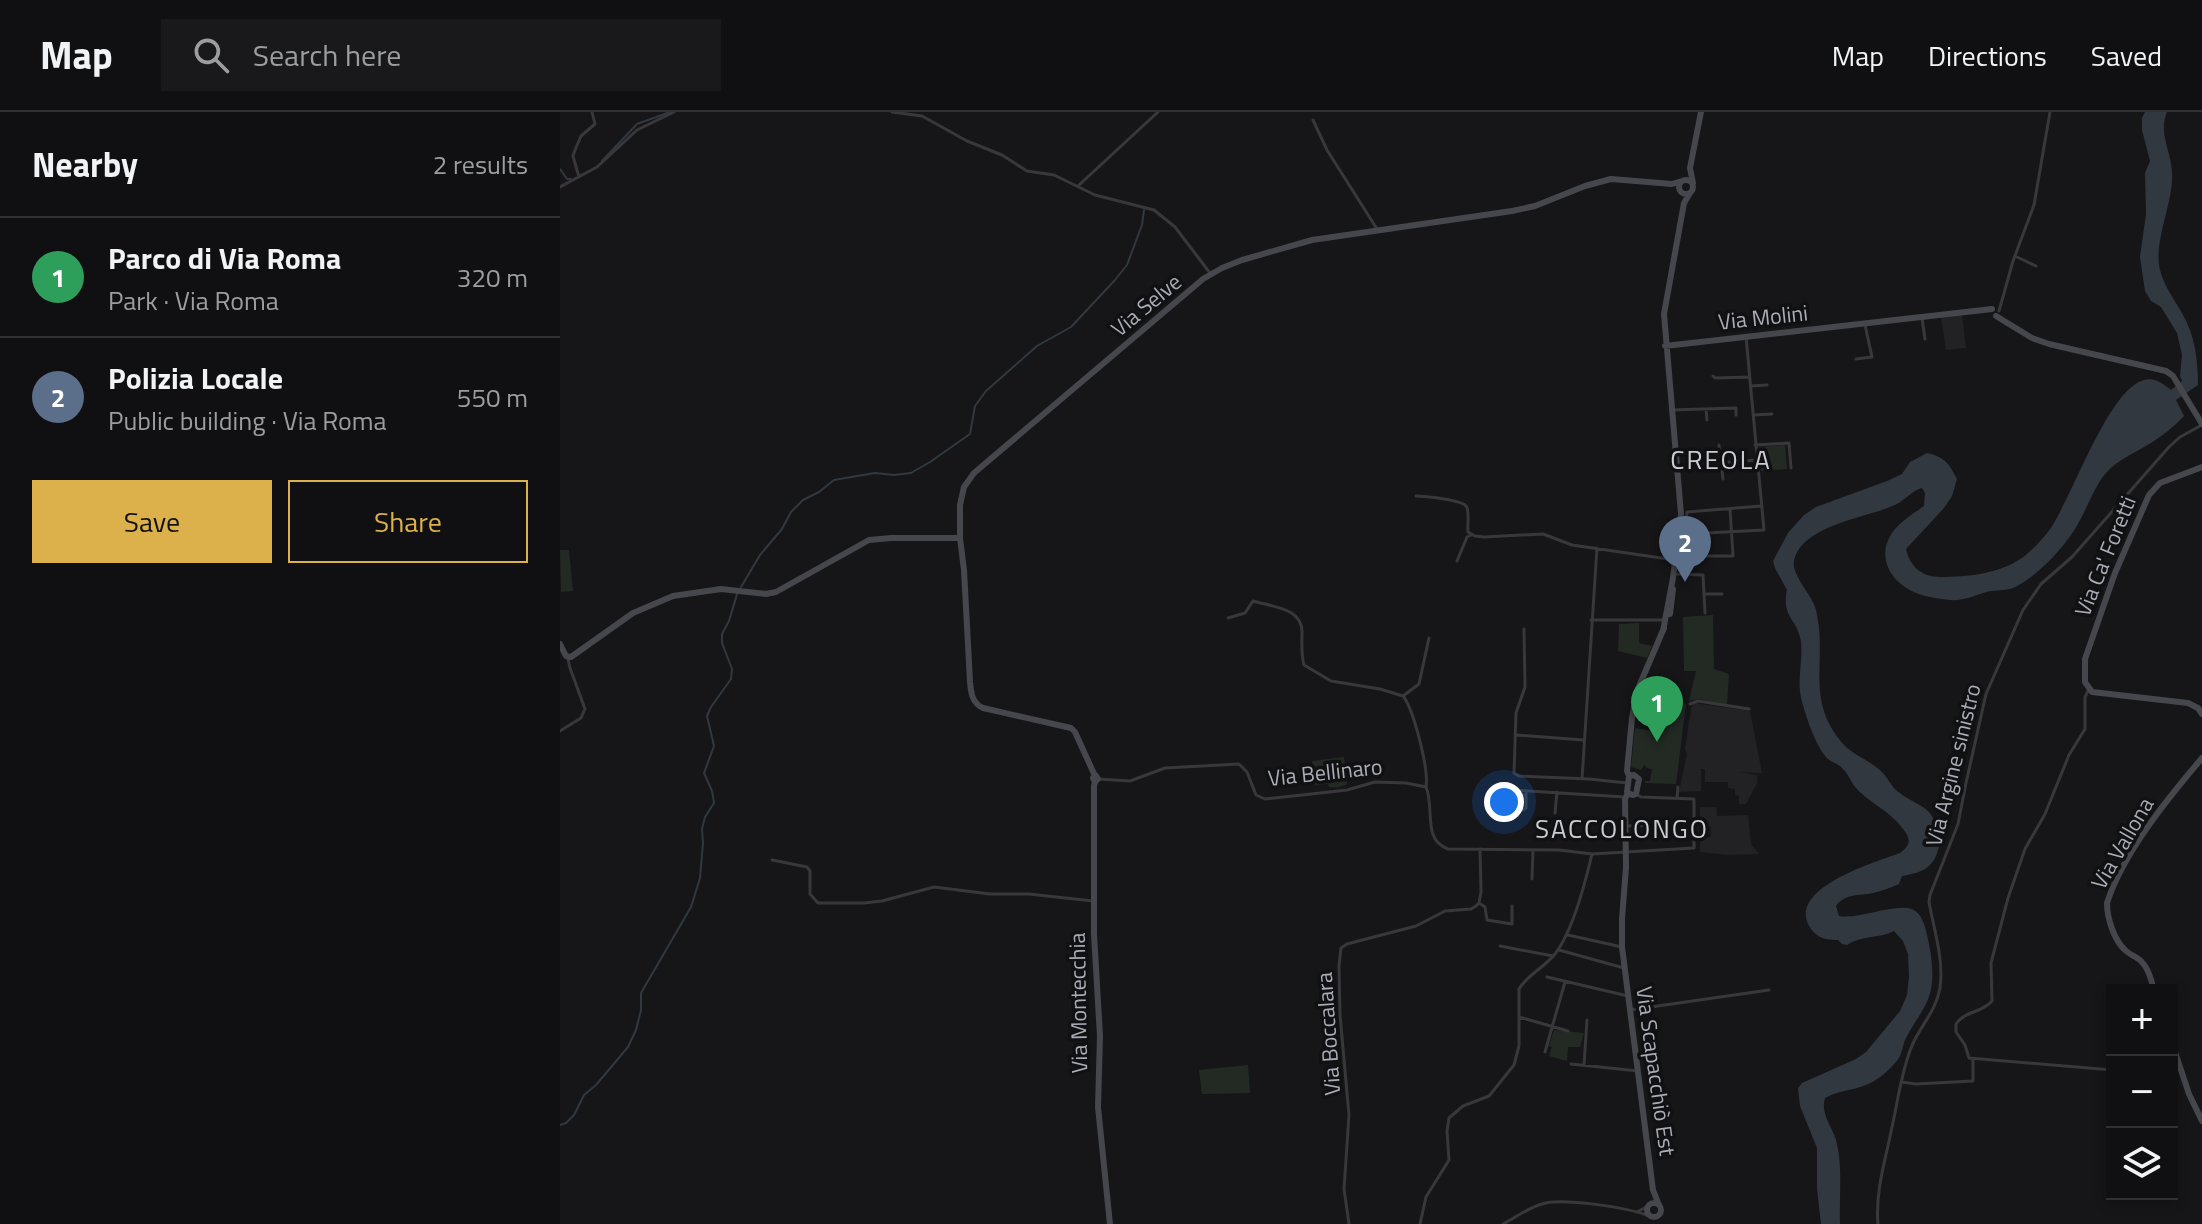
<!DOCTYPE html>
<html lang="en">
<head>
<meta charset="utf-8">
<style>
	body { margin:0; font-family:"Titillium Web",sans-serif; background:#19191b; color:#f1f3f6 }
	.controls { position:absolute; right:24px; bottom:24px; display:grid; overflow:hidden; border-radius:0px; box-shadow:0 4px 12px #0003 }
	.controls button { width:72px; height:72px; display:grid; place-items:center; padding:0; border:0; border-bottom:2px solid #303032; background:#101012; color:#f1f3f6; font:40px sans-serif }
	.you { position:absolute; left:944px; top:690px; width:28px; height:28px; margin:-20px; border:6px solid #fff; border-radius:50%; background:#1a73e8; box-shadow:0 0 0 12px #1a73e833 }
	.badge { display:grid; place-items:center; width:52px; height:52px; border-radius:50%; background:#dcb04a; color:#fff; font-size:26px; font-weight:700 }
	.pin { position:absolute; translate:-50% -66px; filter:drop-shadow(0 2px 4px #0008) }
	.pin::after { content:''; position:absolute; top:42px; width:28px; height:24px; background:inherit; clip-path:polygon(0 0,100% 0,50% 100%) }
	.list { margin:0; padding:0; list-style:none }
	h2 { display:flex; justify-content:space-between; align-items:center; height:104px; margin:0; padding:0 32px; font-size:34px }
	h2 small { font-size:26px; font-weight:400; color:#9c9d9f }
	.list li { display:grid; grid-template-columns:52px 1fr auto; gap:24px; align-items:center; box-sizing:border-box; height:120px; padding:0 32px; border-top:2px solid #303032 }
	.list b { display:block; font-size:30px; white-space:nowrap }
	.list p { margin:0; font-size:26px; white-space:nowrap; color:#9c9d9f }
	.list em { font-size:26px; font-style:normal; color:#9c9d9f }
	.actions { display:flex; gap:16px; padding:24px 32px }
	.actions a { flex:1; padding:18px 0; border:2px solid #dcb04a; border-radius:0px; text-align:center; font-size:28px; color:#dcb04a }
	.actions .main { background:#dcb04a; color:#111 }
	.icon { flex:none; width:44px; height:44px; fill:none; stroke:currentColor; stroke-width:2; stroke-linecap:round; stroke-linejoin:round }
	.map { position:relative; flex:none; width:1642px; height:1112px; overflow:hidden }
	header { display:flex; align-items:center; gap:48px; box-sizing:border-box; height:112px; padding:0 40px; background:#101012; border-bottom:2px solid #303032 }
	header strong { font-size:38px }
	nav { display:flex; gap:44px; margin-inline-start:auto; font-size:28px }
	.search { width:560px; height:72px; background:#19191b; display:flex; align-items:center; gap:20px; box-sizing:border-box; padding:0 28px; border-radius:0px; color:#9c9d9f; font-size:30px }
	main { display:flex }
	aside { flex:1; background:#101012 }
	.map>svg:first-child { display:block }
</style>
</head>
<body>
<header>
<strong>Map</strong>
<div class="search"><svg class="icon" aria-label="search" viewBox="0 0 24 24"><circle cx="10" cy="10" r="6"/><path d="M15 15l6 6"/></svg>Search here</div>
<nav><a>Map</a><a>Directions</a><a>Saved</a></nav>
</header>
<main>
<aside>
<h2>Nearby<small>2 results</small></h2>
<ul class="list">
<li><span class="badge" style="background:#2e9e5b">1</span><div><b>Parco di Via Roma</b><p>Park · Via Roma</p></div><em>320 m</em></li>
<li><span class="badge" style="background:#5c6f8a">2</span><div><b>Polizia Locale</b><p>Public building · Via Roma</p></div><em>550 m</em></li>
</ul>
<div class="actions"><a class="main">Save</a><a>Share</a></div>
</aside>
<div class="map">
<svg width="1642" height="1112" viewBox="0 0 1642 1112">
	<rect width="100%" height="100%" fill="#161618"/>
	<!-- built -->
	<path fill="#222225" d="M1402,203L1406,236L1386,238L1381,205Z
		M1134,591L1190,599L1202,661L1179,660L1197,663V671L1186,692H1179V684L1175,683V677L1168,676V670H1145V657H1141V679L1119,680L1127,642L1125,637L1131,596Z
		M1140,695H1156L1157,704L1188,703L1191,732L1199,742L1169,743L1140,740V726L1151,725V715H1140Z"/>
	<!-- green -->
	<path fill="#232a24" d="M1225,333L1227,357L1201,359L1199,335Z
		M0,438H9L13,479L1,480Z
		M1153,503L1154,557L1169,562L1167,593L1139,587L1129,589L1136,559H1124L1123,505Z
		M1079,511V531L1092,534L1087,546L1058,539L1059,512Z
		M1099,586L1126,592L1116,672L1085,671V669H1090L1092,657L1087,656L1084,653L1081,658L1071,655L1075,616L1094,619Z
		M784,645L787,672C782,675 776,676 769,675L768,672L755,673L752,649Z
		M994,918L1024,921L1020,935H1008L1007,949L989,944L992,935L989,934Z
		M688,953L690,981L642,982L639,958Z"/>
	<!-- water -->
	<path fill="#31383f" d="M1585,0H1607C1598,22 1611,38 1612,60C1614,90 1593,129 1600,158C1604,174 1614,187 1622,201C1635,223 1638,248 1638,273L1616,288L1624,304C1615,314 1602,324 1591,331C1575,341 1558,347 1545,362C1534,376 1528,394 1519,410C1507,433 1475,468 1450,477C1442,479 1433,478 1426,480C1413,484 1404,489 1390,488C1379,487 1365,485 1354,480C1328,469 1315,441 1335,417C1343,408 1354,401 1364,394L1365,381L1362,376C1352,379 1346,387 1337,392C1309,406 1242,412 1234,449C1231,460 1249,481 1254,492C1257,499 1258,509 1259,516C1263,559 1250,589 1279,627C1290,643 1309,647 1322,660C1328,666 1331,674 1337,679C1355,694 1373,692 1378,720C1379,726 1380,731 1378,738C1373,757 1360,761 1342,764L1339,772C1330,776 1322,779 1313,781C1300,784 1285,781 1276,794L1279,804C1297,808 1334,791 1352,797C1362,801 1365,814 1367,823C1372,844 1376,870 1367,890C1361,903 1351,915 1345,928C1343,933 1342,941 1339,946C1335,952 1324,963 1317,967C1303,978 1281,977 1265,986C1260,1001 1272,1014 1276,1028C1283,1054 1279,1085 1280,1112H1261L1257,1077V1036L1240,994L1238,976L1242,971L1296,947L1306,940L1340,899L1347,883L1349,865L1348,842L1343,829L1334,819C1318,827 1302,823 1287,833L1282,832L1278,828C1267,828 1257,826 1251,817C1223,777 1316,750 1340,741C1354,731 1349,724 1339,712C1329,700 1313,692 1301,681C1292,674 1290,664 1283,657C1279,652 1273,651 1268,647C1256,636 1244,600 1241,585C1237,567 1243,548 1241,530C1238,507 1221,506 1227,478L1215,456L1213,449L1228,421L1244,403L1256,395L1327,369L1342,362L1350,350L1367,341C1384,345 1389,351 1397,367L1392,384L1384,396L1346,437C1350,454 1361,465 1380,465C1408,465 1438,462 1462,446C1471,439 1481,429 1488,420C1512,388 1547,278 1584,268C1595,265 1603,272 1611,278L1622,269L1620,264L1622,243L1617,221L1601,195L1591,189L1585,179L1580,145L1586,102L1585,61L1590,49L1582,18V6Z"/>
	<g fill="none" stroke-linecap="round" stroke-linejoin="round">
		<!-- stream -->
		<path stroke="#31383f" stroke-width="2" d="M42,49L77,12L110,0
			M0,57L7,67H11
			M181,475L200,443L222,417L231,400L243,388L259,380L274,368L315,361L334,363L351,361L370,350L410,322L415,294L426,279L477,234L511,215L555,168L567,153L582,113L584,98
			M0,1013L6,1011L14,1003L24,983L36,973L68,935L76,918L81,898V881L131,795L140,766L143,731L142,717L145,705L154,691L152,679L144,661L154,634L147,604L151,595L171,567L172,557L162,531V522L169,509L177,482"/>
		<!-- street -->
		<path stroke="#38383c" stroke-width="3" d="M332,0L362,4L407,29L442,43L467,59L494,63L535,83L594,98L615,115L650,161
			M753,8L767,38L817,117
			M19,65L13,44L15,38L21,24L35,12L32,0
			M518,74L598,0
			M0,75L37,55L77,18L114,0
			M1455,144L1476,154
			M1439,199L1453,149L1474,93L1490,0
			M1362,206L1365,227
			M1296,247L1312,245L1305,213
			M1153,264L1155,266L1189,265
			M1191,274L1207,273
			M1146,297L1147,308
			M1111,298L1176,296V303
			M1193,303L1212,302
			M1159,333L1163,367
			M1195,333L1229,331L1231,356
			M1117,354L1197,348
			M856,384C864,384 902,388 906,394C910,398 907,413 908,420L915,424L924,425L983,422L1012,433L1115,448
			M1170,397L1173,444H1122L1126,422L1127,400L1201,394
			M1126,422L1204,418L1186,225
			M897,449L907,425L911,423
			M1113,462L1143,463L1145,501
			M1144,482H1162
			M668,506L685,501L693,489C713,495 743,496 742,521C742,532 741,543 744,553L771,569L820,577L843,584C854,598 869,658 866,675
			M1031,508H1103
			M1529,577L1525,585V617L1509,643L1485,702L1465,737L1448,786L1431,851L1432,889C1422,901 1404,899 1396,912V920L1405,933L1409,946L1552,958
			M843,584L859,572L869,526
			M1130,592L1138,589L1189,597
			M0,619L21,606L25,597L10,556L8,547
			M956,623L1023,628
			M959,664L954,661L956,601L965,575L964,517
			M959,664L1029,667L1067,671
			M538,667L570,669L605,656L679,652L687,660L696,683L705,687L787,678L815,670L846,671L866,675C875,697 862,728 888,737L999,738L1032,742L1134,736V687L1081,685L1076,682
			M1022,667L1037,436
			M966,683H956L954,678L1065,685
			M1117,686L1118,675
			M963,698L966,696V681
			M995,701L997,680
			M1065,714L1113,713
			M212,748L247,755L250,759V782L258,791H304L322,789L374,775L430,782H469L533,789
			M972,767L973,738
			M919,791L925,795L927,808L952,812V794
			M1008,823L1062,835
			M940,834L993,844
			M999,838L1064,856
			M987,865L1068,884
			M1070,898L1209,878
			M959,905L1008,919
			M985,940L1005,870
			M1011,952L1078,959
			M1024,953L1027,908
			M1341,970L1356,972L1413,969V947
			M1077,1100L1088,1094
			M789,1112L784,1077L789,1003L780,903L779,854L781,836L787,832L856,814L885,799L911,797L916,794L919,791L921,780L920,737
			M860,1112L866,1085L889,1048L887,1019L889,1006L903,994L929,984L954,953L959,934V877C967,863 985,855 995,842C1013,819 1025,772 1032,742
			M943,1112C956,1105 968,1096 982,1092C1001,1085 1070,1096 1089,1104
			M1318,1112C1315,1079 1326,1046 1332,1015C1338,988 1341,962 1351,936C1359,915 1376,900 1380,876C1384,847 1374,818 1369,790L1370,783L1398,712L1406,671L1426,582L1463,498L1481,472L1512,445L1609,335L1620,325L1640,314"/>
		<!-- secondary -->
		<path stroke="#46474c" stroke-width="6" d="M1119 75a7 7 0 1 1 14 0a7 7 0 1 1-14 0Z
			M1133,71L1130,56L1141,0
			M1436,204L1472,226L1489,232L1606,259L1613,264L1642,312
			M1105,234L1432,197
			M1642,355L1600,371L1589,383L1555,461L1525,547V570L1532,580L1628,591L1638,596L1642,602
			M1110,502L1113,477
			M1103,519L1113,466L1121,402L1104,202L1124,91L1130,81
			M0,532L6,544L11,545L73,501L113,484L161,477L206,482L216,480L309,428L331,426H400
			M1074,663L1079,667L1076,682L1072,683L1067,680L1069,664Z
			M535,664L515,620L511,616L423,596C412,591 411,581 410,570L404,458L400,426V393L404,375L414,361L643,167L662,156L682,148L752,128L952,99L975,94L1025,74L1051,67L1112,72L1122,69
			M1069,664L1067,659L1072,606L1077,579L1104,516
			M535,670L533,666L536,664L538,667L535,670L534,674V822L540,924L538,995L550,1112
			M1068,681L1065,687L1066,755L1062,807V835L1093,1078L1099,1093
			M1594,878C1591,868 1589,857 1581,849C1577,845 1570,843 1565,838C1554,828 1547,806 1547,791C1563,741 1608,686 1642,646
			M1612,931L1629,982L1642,1009
			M1087 1098a7 7 0 1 1 14 0a7 7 0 1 1-14 0Z"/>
	</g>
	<g text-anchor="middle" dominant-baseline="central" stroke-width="7" stroke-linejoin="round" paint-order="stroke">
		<!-- street labels -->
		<g font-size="22" fill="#aaadb6" stroke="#111113">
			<text transform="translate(586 193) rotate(-40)">Via Selve</text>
			<text transform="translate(1203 205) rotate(-6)">Via Molini</text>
			<text transform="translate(1545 444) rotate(-68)">Via Ca' Foretti</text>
			<text transform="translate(1393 653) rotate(-76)">Via Argine sinistro</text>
			<text transform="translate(765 660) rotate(-6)">Via Bellinaro</text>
			<text transform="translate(1562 731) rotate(-60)">Via Vallona</text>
			<text transform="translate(518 891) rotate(-91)">Via Montecchia</text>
			<text transform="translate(768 922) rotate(-94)">Via Boccalara</text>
			<text transform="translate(1096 959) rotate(82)">Via Scapacchiò Est</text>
		</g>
		<!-- quarter labels -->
		<g font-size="26" letter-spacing="2" fill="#caccd3" stroke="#111113">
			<text x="1161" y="347">CREOLA</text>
			<text x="1062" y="716">SACCOLONGO</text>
		</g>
	</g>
</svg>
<div class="controls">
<button>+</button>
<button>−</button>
<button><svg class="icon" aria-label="layers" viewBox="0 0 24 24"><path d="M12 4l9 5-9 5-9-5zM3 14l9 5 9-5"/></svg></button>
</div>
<div class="you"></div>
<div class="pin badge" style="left:1097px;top:630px;background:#2e9e5b">1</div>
<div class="pin badge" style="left:1125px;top:470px;background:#5c6f8a">2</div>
</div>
</main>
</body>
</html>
